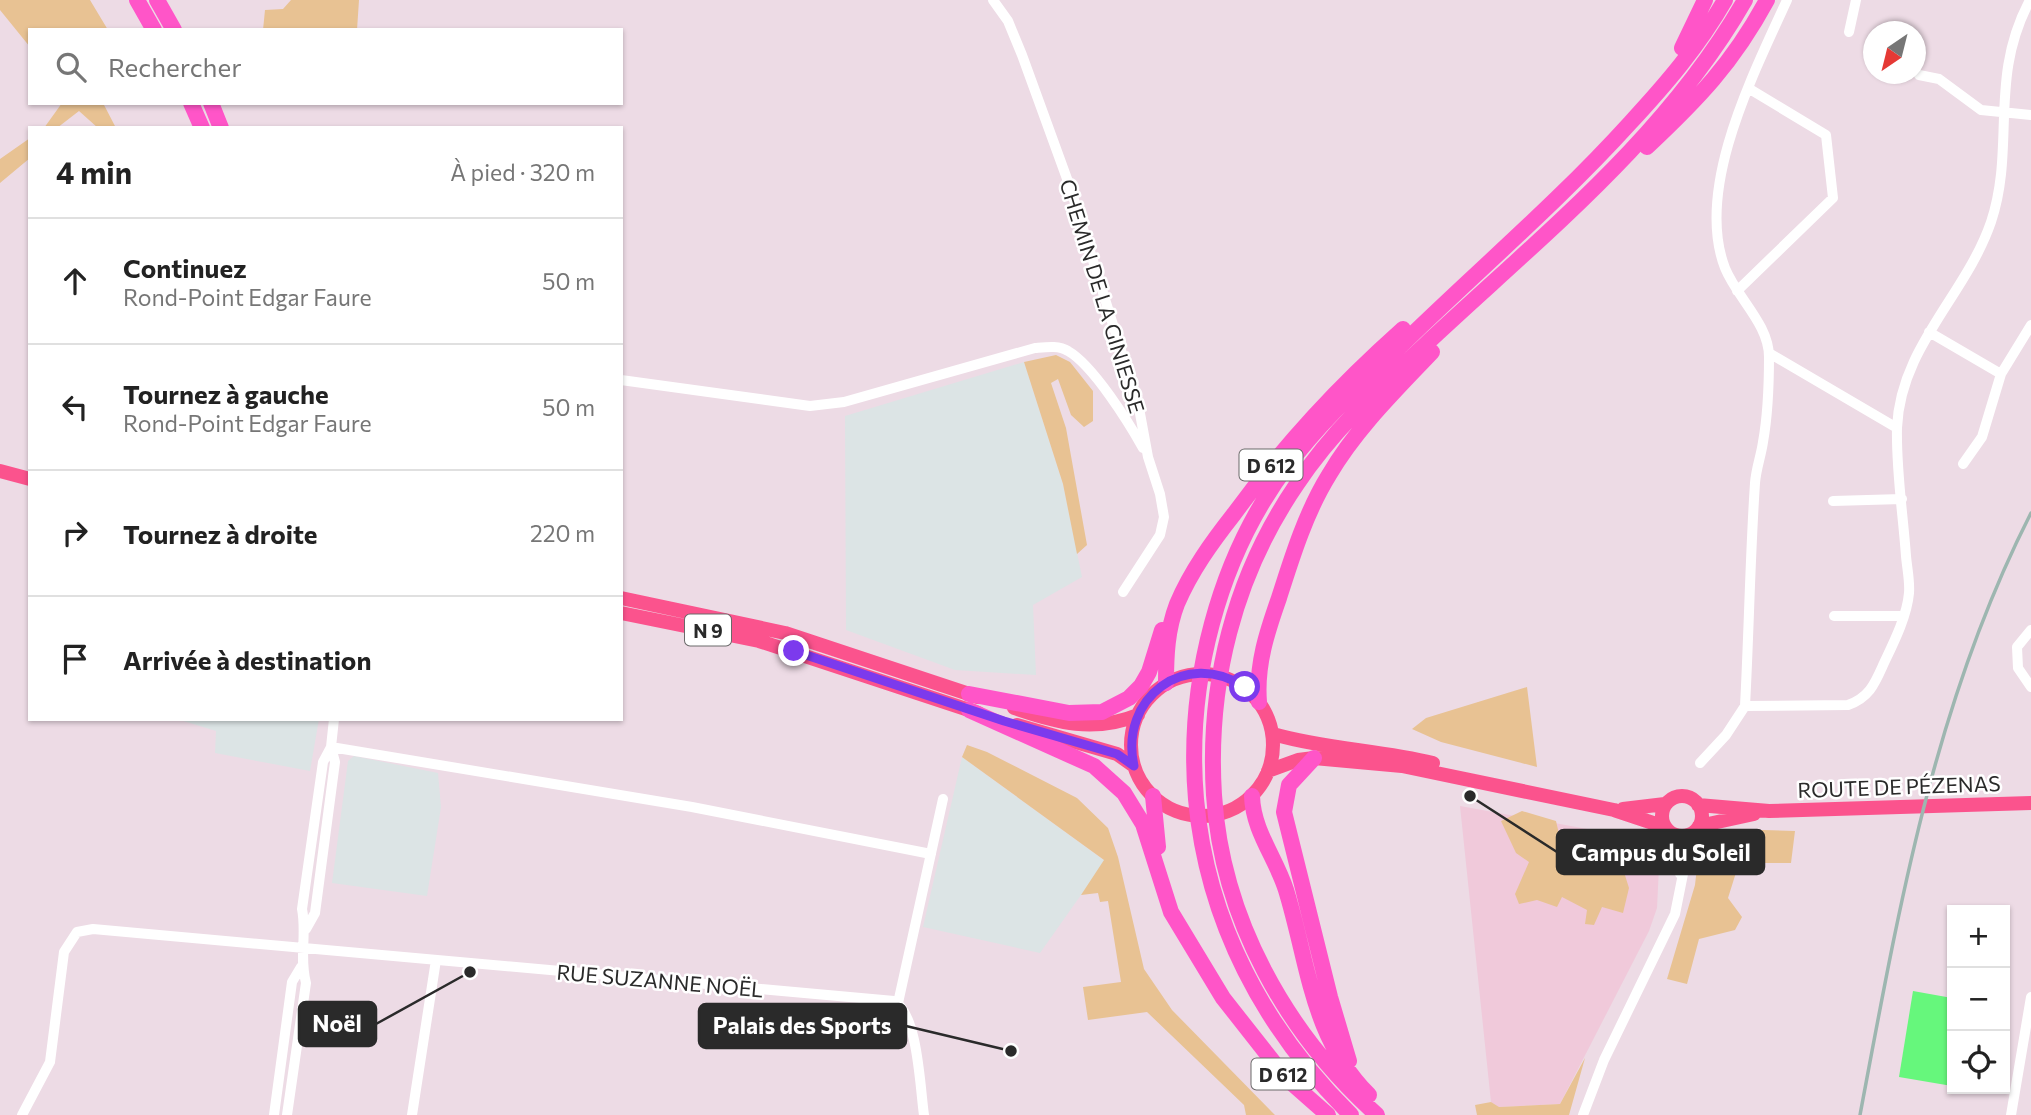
<!DOCTYPE html>
<html lang="fr">
<head>
<meta charset="utf-8">
<style>
	body { margin:0; font-family:Commissioner,sans-serif; background:#f2f2f2; color:#222 }
	.controls { position:absolute; right:21px; bottom:21px; display:grid; overflow:hidden; border-radius:0px; box-shadow:0 2px 5px #0004 }
	.controls button { width:63px; height:63px; display:grid; place-items:center; padding:0; border:0; border-bottom:2px solid #e0e0e0; background:#fff; color:#222; font:35px sans-serif }
	.compass { position:absolute; left:1863px; top:21px; width:63px; height:63px; border-radius:50%; background:#fff; box-shadow:0 2px 5px #0004; rotate:215deg }
	.stop { position:absolute; width:21px; height:21px; margin:-16px; border:5px solid #7c3aed; border-radius:50%; background:#fff }
	.stop.end { background:#7c3aed; border-color:#fff; box-shadow:0 2px 7px #0008 }
	.list { margin:0; padding:0; list-style:none }
	h2 { display:flex; justify-content:space-between; align-items:center; height:91px; margin:0; padding:0 28px; font-size:30px }
	h2 small { font-size:23px; font-weight:400; color:#767676 }
	.list li { display:grid; grid-template-columns:46px 1fr auto; gap:21px; align-items:center; box-sizing:border-box; height:126px; padding:0 28px; border-top:2px solid #e0e0e0 }
	.list b { display:block; font-size:26px; white-space:nowrap }
	.list p { margin:0; font-size:23px; white-space:nowrap; color:#767676 }
	.list em { font-size:23px; font-style:normal; color:#767676 }
	.icon { flex:none; width:38px; height:38px; fill:none; stroke:currentColor; stroke-width:2; stroke-linecap:round; stroke-linejoin:round }
	.map { position:relative; flex:none; width:2031px; height:1115px; overflow:hidden }
	.search { position:absolute; background:#fff; box-shadow:0 2px 5px #0004; left:28px; top:28px; width:595px; height:77px; display:flex; align-items:center; gap:18px; box-sizing:border-box; padding:0 24px; border-radius:0px; color:#767676; font-size:26px }
	.panel { position:absolute; background:#fff; box-shadow:0 2px 5px #0004; left:28px; top:126px; width:595px; height:595px; border-radius:0px }
	.map>svg:first-child { display:block }
</style>
</head>
<body>
<div class="map">
<svg width="2031" height="1115" viewBox="0 0 2031 1115">
	<rect width="100%" height="100%" fill="#eddbe5"/>
	<!-- industrial -->
	<path fill="#dce4e5" d="M1024,362L1063,484L1082,577L1033,605L1036,675L955,670L846,630L845,416Z
		M177,719H319L310,771L215,753L216,731Z
		M354,756L438,773L441,807L427,896L332,883L348,761Z
		M962,757L1105,861L1040,953L923,927Z"/>
	<!-- education -->
	<path fill="#f0c9da" d="M1460,806L1637,838L1650,847L1659,867L1657,908L1649,931L1560,1104L1498,1107L1491,1102Z"/>
	<!-- green -->
	<path fill="#e8c293" d="M0,0H90L108,30H30V47L0,10Z
		M291,0H359L357,30H263L265,10L283,9Z
		M62,103H103L116,128H98L79,111L57,128H44Z
		M30,138V158L0,183V159Z
		M1056,355L1070,362L1093,391V421L1084,427L1071,415L1058,379L1051,383L1066,428L1087,545L1077,554L1063,484L1024,362Z
		M1527,687L1537,767L1441,742L1412,729L1426,718Z
		M967,745L987,752L1077,798L1108,828L1118,857L1144,969L1172,1010L1275,1115H1246L1244,1105L1147,1012L1088,1020L1083,987L1121,982L1108,901L1100,902L1098,893L1081,895L1104,860L962,757Z
		M1522,811L1556,821L1563,851L1585,872L1599,873L1607,859L1623,869L1629,888L1623,913L1602,907L1594,925L1585,924L1587,910L1562,897L1557,907L1537,900L1519,904L1515,894L1529,862L1516,853L1501,821Z
		M1763,830L1795,831L1791,863H1739L1728,898L1742,917L1735,930L1699,939L1687,984L1667,979L1695,885L1699,849L1718,836Z
		M1585,1058L1569,1115H1477L1475,1105L1491,1102L1499,1107L1560,1104Z"/>
	<!-- water -->
	<path fill="#66f77c" d="M1913,991L1952,998V1086L1899,1077Z"/>
	<g fill="none" stroke-linecap="round" stroke-linejoin="round">
		<!-- minor -->
		<path stroke="#fff" stroke-width="10" d="M993,0L1008,21L1022,55L1070,187L1139,408L1148,457L1160,494L1164,517L1160,535L1123,592
			M1849,32L1856,0
			M1919,75L1939,79L1981,110L2031,115
			M1737,291L1833,198L1826,135L1748,88
			M1929,332L2001,374
			M1769,353L1897,428
			M621,380L810,406L844,402L1035,348C1046,347 1059,345 1068,351C1093,365 1129,423 1143,448
			M1963,464L1982,437L2001,374L2031,325
			M1833,501L1902,499
			M1834,616H1902
			M2031,630L2017,647L2018,668L2031,687
			M1745,706L1848,705C1870,697 1875,683 1884,663C1894,642 1907,616 1909,593C1910,581 1907,568 1906,556C1903,514 1896,470 1897,428C1900,347 1966,295 1991,222C2016,147 1988,78 2030,0
			M331,747L692,807L931,854
			M1700,763L1726,735L1745,706C1749,632 1750,558 1755,483C1756,469 1761,456 1763,442C1768,414 1769,385 1769,357C1769,324 1737,298 1725,268C1694,188 1755,71 1787,0
			M1674,835L1680,874
			M306,929L315,913L333,777L335,762L331,747
			M898,1003L943,799
			M22,1115L50,1062L64,952L77,932L93,929L894,1001C918,1014 920,1088 924,1115
			M274,1115L292,982L301,967
			M287,1115L306,983C299,958 307,934 302,909L323,762L331,747L334,719
			M412,1115L436,960
			M1583,1115L1604,1060L1675,914L1691,834
			M2011,1115L2031,997"/>
		<!-- major -->
		<path stroke="#fb538d" stroke-width="14" d="M0,471L30,479
			M621,598L785,633L978,697
			M621,613L759,641L978,713
			M1131 745a71 71 0 1 1 142 0a71 71 0 1 1-142 0Z
			M1014,708C1057,723 1094,733 1138,715
			M1017,725L1117,754L1134,766
			M1273,734C1325,749 1380,750 1433,763
			M1268,771L1298,760L1314,758L1402,766L1614,810L1665,827
			M1662 816a20 20 0 1 1 40 0a20 20 0 1 1-40 0Z
			M1698,805L1769,811L2031,803
			M1623,809L1665,804
			M1699,826L1754,814"/>
		<!-- highway -->
		<path stroke="#ff55c8" stroke-width="16" d="M137,0L154,30
			M157,0L174,30
			M1682,48L1705,0
			M191,103L202,128
			M211,103L221,128
			M1647,147C1698,99 1733,63 1767,0
			M1166,683C1166,656 1167,630 1177,604C1191,571 1212,542 1234,514C1286,443 1338,387 1403,329
			M969,694L1069,713L1102,712L1129,698L1141,686L1149,672L1162,630
			M1259,702C1256,665 1267,632 1279,598C1292,557 1306,512 1329,475C1356,429 1395,391 1432,352
			M969,710L1094,766L1124,793L1143,824L1171,912L1223,998L1286,1078L1328,1115
			M1314,758L1289,785L1284,812L1330,997L1349,1061
			M1153,796L1158,847
			M1252,796C1253,831 1276,858 1286,890C1309,965 1311,1037 1369,1095
			M1351,1115C1264,1029 1207,922 1196,799C1186,684 1218,557 1288,465C1316,428 1348,397 1381,365C1463,283 1552,209 1630,123C1666,84 1698,47 1725,0
			M1377,1115C1286,1033 1222,919 1214,795C1207,684 1234,576 1297,484C1332,431 1380,387 1426,344C1540,237 1666,138 1745,0"/>
		<!-- rail -->
		<path stroke="#9db6b0" stroke-width="3.5" d="M1860,1115C1899,908 1934,703 2031,513"/>
	</g>
	<g fill="none" stroke-linecap="round" stroke-linejoin="round">
		<!-- route -->
		<path stroke="#7c3aed" stroke-width="9" d="M794,651L1004,721L1117,754L1134,766C1119,698 1185,648 1245,687"/>
	</g>
	<g text-anchor="middle" dominant-baseline="central" stroke-width="5" stroke-linejoin="round" paint-order="stroke">
		<!-- shield labels -->
		<g fill="#fff" stroke="#6a6a6a" stroke-width="2">
			<rect x="1239.5" y="449.5" width="63" height="31" rx="5"/>
			<rect x="685" y="614.5" width="46" height="31" rx="5"/>
			<rect x="1251.5" y="1058.5" width="63" height="31" rx="5"/>
		</g>
		<g font-size="19" font-weight="bold" fill="#2a2a2a">
			<text x="1271" y="465">D 612</text>
			<text x="708" y="630">N 9</text>
			<text x="1283" y="1074">D 612</text>
		</g>
		<!-- street labels -->
		<g font-size="21" fill="#2a2a2a" stroke="#fff">
			<text transform="translate(1103 296) rotate(73)">CHEMIN DE LA GINIESSE</text>
			<text transform="translate(1899 786) rotate(-2)">ROUTE DE PÉZENAS</text>
			<text transform="translate(660 980) rotate(5)">RUE SUZANNE NOËL</text>
		</g>
	</g>
	<!-- callouts -->
	<path fill="none" stroke="#2a2a2a" stroke-width="2.5" d="M1470 796L1557 852M470 972L376 1024M1011 1051L906 1026"/>
	<g fill="#2a2a2a" stroke="#fff" stroke-width="2.5">
		<circle cx="1470" cy="796" r="7"/>
		<circle cx="470" cy="972" r="7"/>
		<circle cx="1011" cy="1051" r="7"/>
	</g>
	<g fill="#2a2a2a" stroke="#2a2a2a" stroke-width="2.5">
		<rect x="1557" y="830" width="207" height="44" rx="7"/>
		<rect x="299" y="1002" width="77" height="44" rx="7"/>
		<rect x="699" y="1004" width="207" height="44" rx="7"/>
	</g>
	<g font-size="23" text-anchor="middle" font-weight="bold" fill="#fff">
		<text x="1661" y="861">Campus du Soleil</text>
		<text x="337" y="1032">Noël</text>
		<text x="802" y="1034">Palais des Sports</text>
	</g>
</svg>
<div class="controls">
<button>+</button>
<button>−</button>
<button><svg class="icon" aria-label="locate" viewBox="0 0 24 24"><circle cx="12" cy="12" r="6"/><path d="M12 2v4M12 18v4M2 12h4M18 12h4"/></svg></button>
</div>
<svg class="compass" viewBox="-18 -18 36 36"><path d="M0-13l5 13h-10z" fill="#e53935"/><path d="M0 13l5-13h-10z" fill="#767676"/></svg>
<div class="stop" style="left:1245px;top:687px"></div>
<div class="stop end" style="left:794px;top:651px"></div>
<div class="search"><svg class="icon" aria-label="search" viewBox="0 0 24 24"><circle cx="10" cy="10" r="6"/><path d="M15 15l6 6"/></svg>Rechercher</div>
<section class="panel">
<h2>4 min<small>À pied · 320 m</small></h2>
<ul class="list">
<li><svg class="icon" aria-label="ahead" viewBox="0 0 24 24"><path d="M12 20V5M6 11l6-6 6 6"/></svg><div><b>Continuez</b><p>Rond-Point Edgar Faure</p></div><em>50 m</em></li>
<li><svg class="icon" aria-label="left" viewBox="0 0 24 24"><path d="M17 20v-9H6M10 6l-5 5 5 5"/></svg><div><b>Tournez à gauche</b><p>Rond-Point Edgar Faure</p></div><em>50 m</em></li>
<li><svg class="icon" aria-label="right" viewBox="0 0 24 24"><path d="M7 20v-9h11M14 6l5 5-5 5"/></svg><div><b>Tournez à droite</b></div><em>220 m</em></li>
<li><svg class="icon" aria-label="arrive" viewBox="0 0 24 24"><path d="M6 21V4h12l-3 4 3 4H6"/></svg><div><b>Arrivée à destination</b></div></li>
</ul>
</section>
</div>
</body>
</html>
